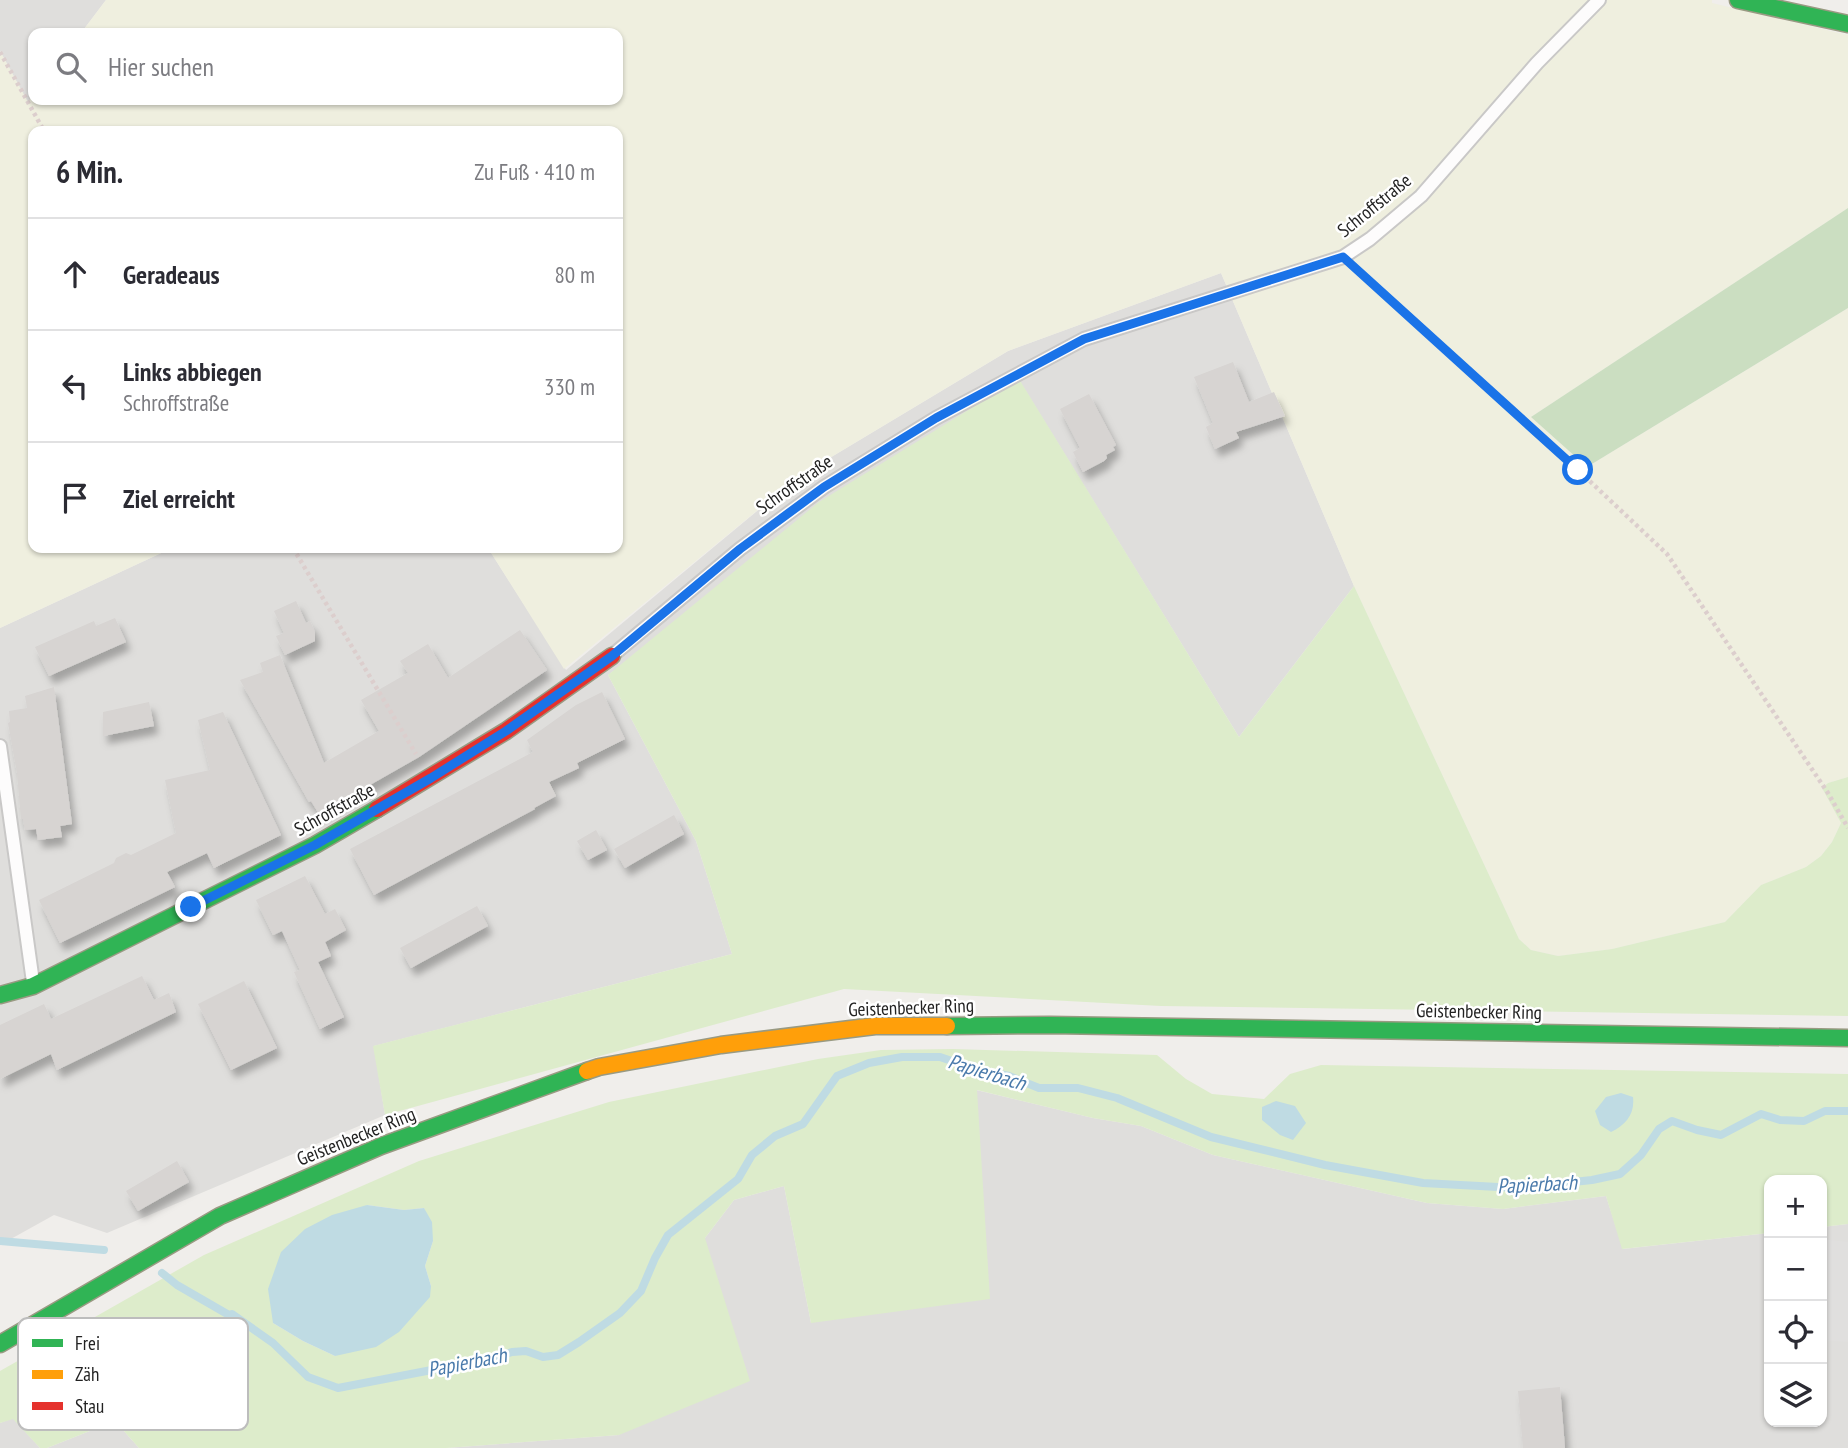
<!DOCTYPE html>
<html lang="de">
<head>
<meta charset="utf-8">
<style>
	body { margin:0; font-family:"PT Sans Narrow",sans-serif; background:#f2f2f3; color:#2b2b33 }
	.controls { position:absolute; right:21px; bottom:21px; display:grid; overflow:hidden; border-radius:14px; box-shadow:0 2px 5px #0004 }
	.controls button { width:63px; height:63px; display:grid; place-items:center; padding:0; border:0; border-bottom:2px solid #e1e1e2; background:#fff; color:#2b2b33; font:35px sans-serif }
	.stop { position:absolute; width:21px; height:21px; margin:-16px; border:5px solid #1a73e8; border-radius:50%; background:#fff }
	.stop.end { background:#1a73e8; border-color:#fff; box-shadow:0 2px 7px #0008 }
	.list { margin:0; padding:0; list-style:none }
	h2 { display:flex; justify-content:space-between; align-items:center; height:91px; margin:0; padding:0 28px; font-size:30px }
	h2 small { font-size:23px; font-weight:400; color:#7c7c81 }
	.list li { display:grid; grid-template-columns:46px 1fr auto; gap:21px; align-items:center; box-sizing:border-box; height:112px; padding:0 28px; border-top:2px solid #e1e1e2 }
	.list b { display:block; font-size:26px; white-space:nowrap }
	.list p { margin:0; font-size:23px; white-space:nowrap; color:#7c7c81 }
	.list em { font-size:23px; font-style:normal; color:#7c7c81 }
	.icon { flex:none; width:38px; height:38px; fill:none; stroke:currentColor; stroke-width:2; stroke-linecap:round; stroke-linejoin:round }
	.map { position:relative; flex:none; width:1848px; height:1448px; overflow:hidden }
	.search { position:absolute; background:#fff; box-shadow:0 2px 5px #0004; left:28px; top:28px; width:595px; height:77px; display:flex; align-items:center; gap:18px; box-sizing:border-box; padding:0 24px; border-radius:14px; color:#7c7c81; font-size:26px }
	.panel { position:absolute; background:#fff; box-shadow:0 2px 5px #0004; left:28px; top:126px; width:595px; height:427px; border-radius:14px }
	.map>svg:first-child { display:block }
</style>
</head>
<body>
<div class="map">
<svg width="1848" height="1448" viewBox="0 0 1848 1448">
	<defs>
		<filter id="shadow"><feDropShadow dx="4.5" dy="8" stdDeviation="3.5" flood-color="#0004"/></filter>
	</defs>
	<rect width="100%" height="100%" fill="#f0eeeb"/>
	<!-- residential -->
	<path fill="#dfdedc" d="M0,0H106L81,33H33V96L28,103L0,51Z
		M1221,273L1354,586L1239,737L1019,380L608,675L696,841L732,954L374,1046L385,1115L107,1233L54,1215L0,1245V628L172,548H488L566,670L798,477L1008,351Z
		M976,1090L1093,1118L1141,1126L1213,1155L1427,1203L1503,1209L1606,1196L1623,1249L1769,1233V1422H1822V1227L1848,1224V1448H446L619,1435L705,1238L734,1200L784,1186L811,1323Z
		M13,1418L40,1448H0V1423Z
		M115,1421L139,1448H47Z"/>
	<!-- farmland -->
	<path fill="#efefdf" d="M106,0H1712V3L1848,35V208L1531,417L1587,467L1848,308V777L1828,783L1822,788L1841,823L1832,842L1821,856L1806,867L1761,885L1725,922L1612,949L1558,956L1531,950L1519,939L1354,586L1221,273L1008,351L798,477L564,669L488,548H618V131H228L226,129L225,131H33V548H172L0,628V51L28,102L33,96V100H618V33H81Z"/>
	<!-- grass -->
	<path fill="#ddeccb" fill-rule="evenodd" d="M1019,379L1239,737L1354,586L1519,939L1531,950L1558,956L1612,949L1725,922L1761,885L1806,867L1821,856L1832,842L1841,823L1822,788L1828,783L1848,777V1016L1161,1006L844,989L385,1115L373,1046L732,954L696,841L608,675L819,502Z
		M953,1049L1157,1055L1186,1079L1212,1094L1264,1099L1290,1074L1321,1065L1848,1074V1224L1822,1227V1180H1769V1233L1622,1249L1606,1196L1503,1209L1427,1203L1213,1155L1141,1126L1093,1118L977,1090L990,1299L811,1323L784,1186L734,1200L705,1238L750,1381L619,1435L446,1448H139L115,1421L47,1448H40L13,1419L0,1423V1371L204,1255L419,1161L609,1102L818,1059L881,1050ZM367,1205L404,1210L424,1208L433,1241L425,1266L431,1286L335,1356L303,1341L273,1323Z"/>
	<!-- forest -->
	<path fill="#cbdec1" d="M1848,208V308L1587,467L1531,417Z"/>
	<!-- parking -->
	<path fill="#e0dfde" d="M1822,1239L1848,1242V1342L1822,1340Z"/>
	<!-- water -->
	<path fill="#bfdbe3" d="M1621,1093L1633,1097C1635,1114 1626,1125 1611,1132L1600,1125L1595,1111L1606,1097Z
		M1276,1101L1295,1106L1306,1123L1293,1140L1280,1135L1262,1120V1107Z
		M367,1205L404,1210L424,1208L432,1222L433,1241L425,1266L431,1286L430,1297L399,1332L376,1347L335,1356L303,1341L273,1323L268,1289L281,1252L305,1229L332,1215Z"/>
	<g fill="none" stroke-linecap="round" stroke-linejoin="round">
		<!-- stream -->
		<path stroke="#bfdbe3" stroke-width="8" d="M0,1241L104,1250
			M162,1273L177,1285L229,1315L232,1314L273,1343L308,1377L338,1388L494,1358L512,1352L526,1351L543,1357L558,1355L579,1342L620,1313L641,1291L655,1258L668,1235L738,1179L752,1155L775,1136L803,1124L837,1076L869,1063L902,1057H940L975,1069L1009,1076L1039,1088H1078L1117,1098L1211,1137L1325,1165L1423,1183L1517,1188L1592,1180L1620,1174L1641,1155L1659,1129L1672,1121L1697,1130L1721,1135L1761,1114L1780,1120L1804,1121L1825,1111H1848"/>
	</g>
	<!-- building -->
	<path fill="#d7d4d2" filter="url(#shadow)" d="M1233,362L1249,402L1274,392L1285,416L1236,432L1239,438L1215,449L1206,427L1213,423L1194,377Z
		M1089,394L1116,445L1113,447L1115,450L1106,455L1107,458L1104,461L1083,472L1073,452L1080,448L1060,409Z
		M296,601L306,623L310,621L315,632V641L285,655L276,636L284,633L274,611Z
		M115,618L126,642L49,676L35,647L94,621L96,626Z
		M520,630L547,670L419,757L319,814L311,801L309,802L240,680L263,672L260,663L280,655L324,763L379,731L361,700L408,673L400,661L428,644L448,678Z
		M54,687L72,824L60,826L62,837L38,840L36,829L25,830L23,819H21L17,773L8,723L10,722L9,711L27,708L25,696Z
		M602,692L625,739L577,763L579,768L549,782L556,796L534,808L535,809L374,895L350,849L533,752L527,740L576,705Z
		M149,702L154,726L103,736V712Z
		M223,712L281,835L214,868L207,853L167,872L175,887L60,943L39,900L114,863L116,858L126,853L131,855L176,833L165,780L210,770L198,720Z
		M674,815L684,834L625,868L614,849Z
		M596,830L607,850L588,860L577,841Z
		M305,876L325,914L335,909L346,930L325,942L331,956L318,962L344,1017L320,1029L294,972L300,970L282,931L273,935L256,900Z
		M477,906L488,926L411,968L400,948Z
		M142,976L154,1000L169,993L176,1012L57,1070L51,1054L0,1079V1025L44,1004L51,1019Z
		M244,981L277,1048L231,1070L198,1004Z
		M177,1161L189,1182L138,1211L126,1191Z
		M1560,1387L1565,1448H1523L1518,1391Z"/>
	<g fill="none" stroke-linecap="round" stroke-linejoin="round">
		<!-- lane casing -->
		<g stroke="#c9c8c7" stroke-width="16">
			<path id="lane" d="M614,654L740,549L824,487L936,418L1084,339L1343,257L1370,239L1421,196L1537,63L1599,0
				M0,746L33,982"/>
		</g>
		<!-- fast casing -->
		<g stroke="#999a82" stroke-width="19">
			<path id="fast" d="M1738,0L1848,24
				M0,995L33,986L315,845L377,809
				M947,1026L1050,1025L1848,1038
				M0,1344L220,1216L381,1146L587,1071"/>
		</g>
		<!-- slow casing -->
		<g stroke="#999a82" stroke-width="19">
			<path id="slow" d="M587,1071L599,1067L721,1045L875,1026H947"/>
		</g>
		<!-- jam casing -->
		<g stroke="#999a82" stroke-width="19">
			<path id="jam" d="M377,809L506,731L612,656"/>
		</g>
		<!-- path -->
		<path stroke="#dccecd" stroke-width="4.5" stroke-dasharray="3.5 3.5" stroke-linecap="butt" d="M0,52L44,131
			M1357,269L1578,470L1667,554L1828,793L1848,828
			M293,548L416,754"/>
		<!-- lane -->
		<use href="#lane" stroke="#fdfcfc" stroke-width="12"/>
		<!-- fast -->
		<use href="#fast" stroke="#30b455" stroke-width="16"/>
		<!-- slow -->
		<use href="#slow" stroke="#ff9f0a" stroke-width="16"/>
		<!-- jam -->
		<use href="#jam" stroke="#e5322d" stroke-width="16"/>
	</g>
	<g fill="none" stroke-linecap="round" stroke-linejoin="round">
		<!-- route -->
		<path stroke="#1a73e8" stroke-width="9" d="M191,907L315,845L431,778L506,731L612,656L740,549L824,487L936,418L1084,339L1343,257L1578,470"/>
	</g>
	<g text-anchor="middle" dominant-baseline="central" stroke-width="5" stroke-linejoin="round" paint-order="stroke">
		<!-- street labels -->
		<g font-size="19" fill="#222" stroke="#fff">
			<text transform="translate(1374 205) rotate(-39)">Schroffstraße</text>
			<text transform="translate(794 484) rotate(-35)">Schroffstraße</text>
			<text transform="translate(334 809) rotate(-29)">Schroffstraße</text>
			<text transform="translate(911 1007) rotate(-2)">Geistenbecker Ring</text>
			<text transform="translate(1479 1011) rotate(1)">Geistenbecker Ring</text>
			<text transform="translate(356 1136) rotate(-22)">Geistenbecker Ring</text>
		</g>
		<!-- water labels -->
		<g font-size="21" font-style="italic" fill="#4a7aab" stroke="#fff">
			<text transform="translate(987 1072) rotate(17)">Papierbach</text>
			<text transform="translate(1537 1184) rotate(-3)">Papierbach</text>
			<text transform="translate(467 1362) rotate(-11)">Papierbach</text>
		</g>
	</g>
	<!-- legend -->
	<rect x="18" y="1318" width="230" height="112" rx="10" fill="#fff" stroke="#bdbdbd" stroke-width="2"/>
	<rect x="32" y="1339" width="31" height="8" fill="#30b455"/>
	<rect x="32" y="1370" width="31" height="9" fill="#ff9f0a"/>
	<rect x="32" y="1402" width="31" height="8" fill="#e5322d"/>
	<g font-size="19" fill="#222">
		<text x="75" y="1350">Frei</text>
		<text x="75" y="1381">Zäh</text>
		<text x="75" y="1413">Stau</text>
	</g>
</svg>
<div class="controls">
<button>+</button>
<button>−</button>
<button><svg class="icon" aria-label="locate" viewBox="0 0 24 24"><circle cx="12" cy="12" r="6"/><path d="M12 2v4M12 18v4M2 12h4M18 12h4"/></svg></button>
<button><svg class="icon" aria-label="layers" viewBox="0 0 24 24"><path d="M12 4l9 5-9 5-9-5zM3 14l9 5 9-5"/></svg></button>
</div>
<div class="stop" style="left:1578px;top:470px"></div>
<div class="stop end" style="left:191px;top:907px"></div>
<div class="search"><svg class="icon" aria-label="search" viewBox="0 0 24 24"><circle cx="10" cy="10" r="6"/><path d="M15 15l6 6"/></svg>Hier suchen</div>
<section class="panel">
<h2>6 Min.<small>Zu Fuß · 410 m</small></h2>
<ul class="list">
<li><svg class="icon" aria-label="ahead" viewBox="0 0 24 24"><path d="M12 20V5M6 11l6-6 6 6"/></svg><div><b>Geradeaus</b></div><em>80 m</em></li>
<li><svg class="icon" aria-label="left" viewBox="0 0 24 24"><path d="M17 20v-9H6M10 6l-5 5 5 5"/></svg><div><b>Links abbiegen</b><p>Schroffstraße</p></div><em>330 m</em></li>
<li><svg class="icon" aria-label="arrive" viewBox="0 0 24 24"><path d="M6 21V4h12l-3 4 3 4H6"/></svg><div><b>Ziel erreicht</b></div></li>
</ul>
</section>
</div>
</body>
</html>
